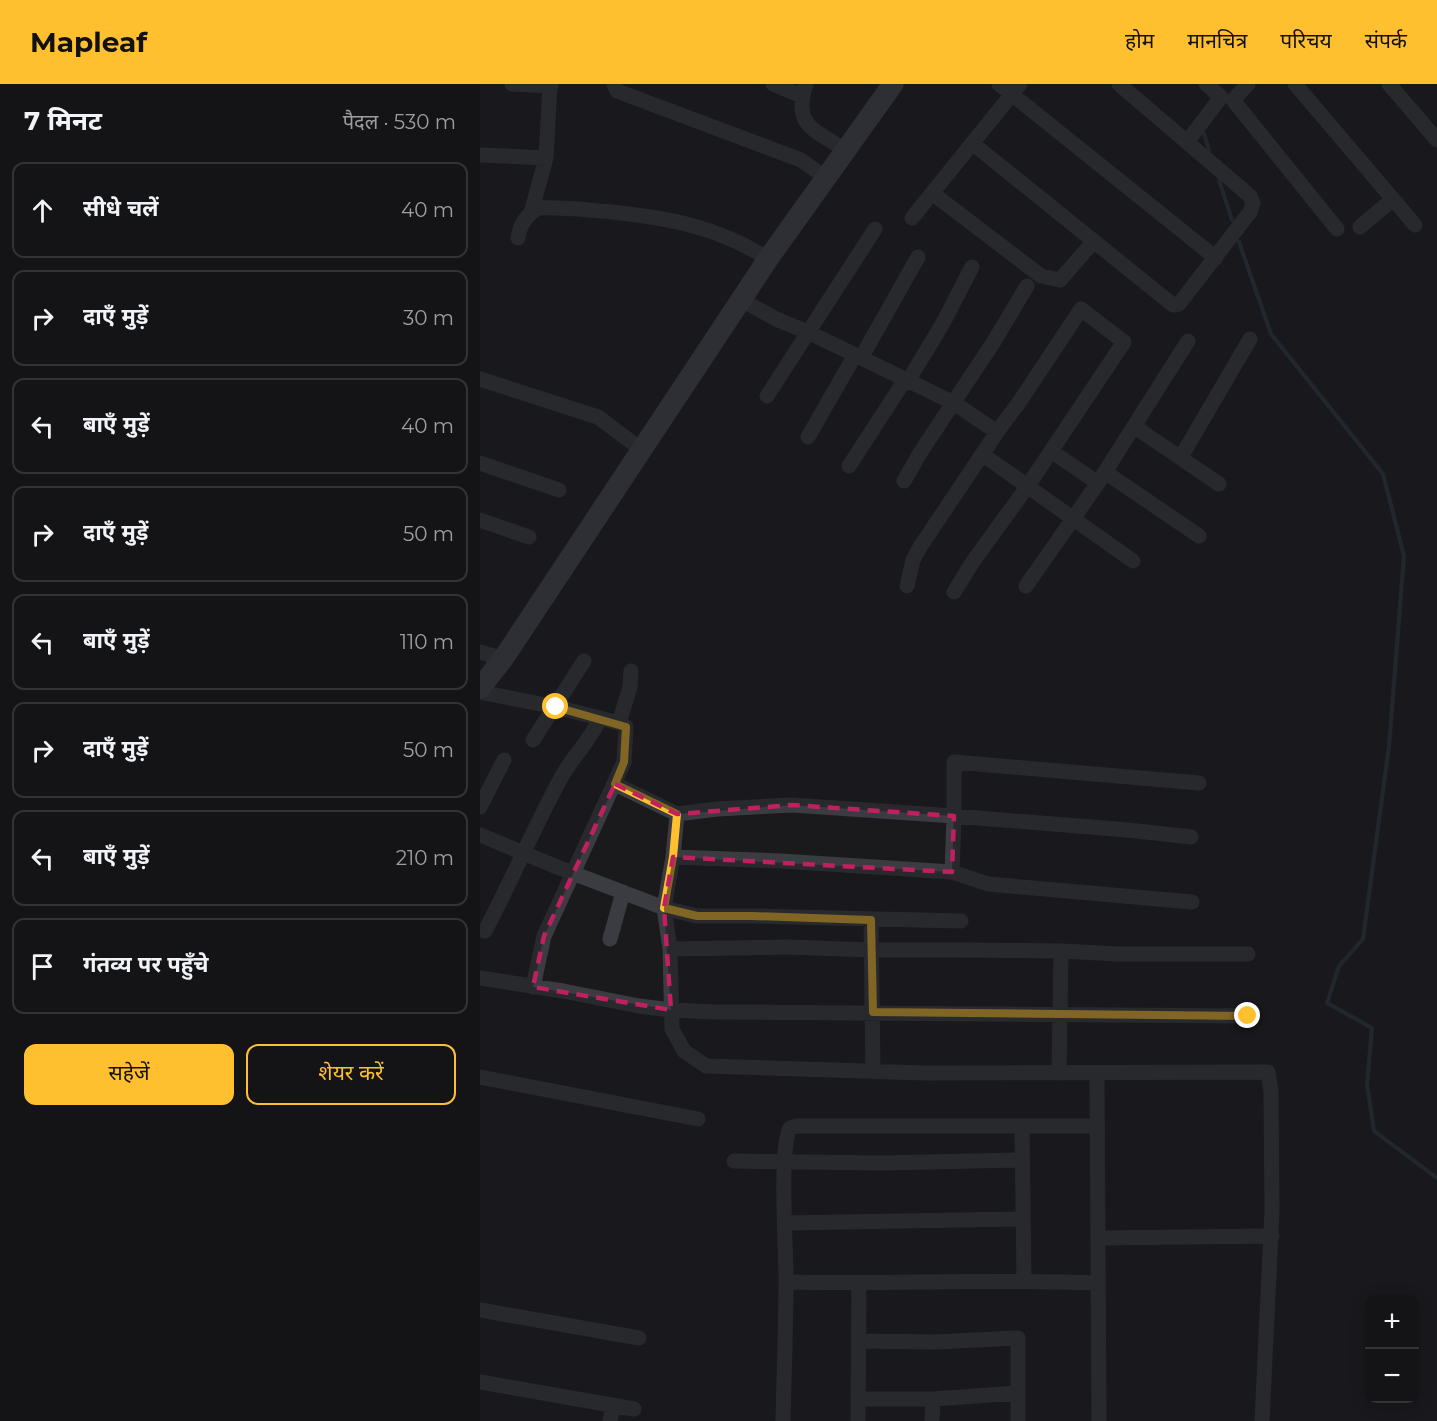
<!DOCTYPE html>
<html lang="hi">
<head>
<meta charset="utf-8">
<style>
	body { margin:0; font-family:Montserrat,"Noto Sans Devanagari",sans-serif; background:#212123; color:#f1f3f6 }
	.controls { position:absolute; right:18px; bottom:18px; display:grid; overflow:hidden; border-radius:12px; box-shadow:0 3px 15px #0003 }
	.controls button { width:54px; height:54px; display:grid; place-items:center; padding:0; border:0; border-bottom:2px solid #333335; background:#141416; color:#f1f3f6; font:30px sans-serif }
	.stop { position:absolute; width:18px; height:18px; margin:-14px; border:4px solid #ffc030; border-radius:50%; background:#fff }
	.stop.end { background:#ffc030; border-color:#fff; box-shadow:0 2px 6px #0008 }
	.list { margin:0; padding:0; list-style:none }
	h2 { display:flex; justify-content:space-between; align-items:center; height:78px; margin:0; padding:0 24px; font-size:26px }
	h2 small { font-size:20px; font-weight:400; color:#9d9ea1 }
	.list li { display:grid; grid-template-columns:39px 1fr auto; gap:18px; align-items:center; box-sizing:border-box; height:96px; margin:0 12px 12px; padding:0 12px; border:2px solid #333335; border-radius:12px }
	.list b { display:block; font-size:22px; white-space:nowrap }
	.list em { font-size:20px; font-style:normal; color:#9d9ea1 }
	.actions { display:flex; gap:12px; padding:18px 24px }
	.actions a { flex:1; padding:14px 0; border:2px solid #ffc030; border-radius:12px; text-align:center; font-size:21px; color:#ffc030 }
	.actions .main { background:#ffc030; color:#111 }
	.icon { flex:none; width:33px; height:33px; fill:none; stroke:currentColor; stroke-width:2; stroke-linecap:round; stroke-linejoin:round }
	.map { position:relative; flex:none; width:957px; height:1337px; overflow:hidden }
	header { display:flex; align-items:center; gap:36px; box-sizing:border-box; height:84px; padding:0 30px; background:#ffc030; color:#111 }
	header strong { font-size:28px }
	nav { display:flex; gap:33px; margin-inline-start:auto; font-size:21px }
	main { display:flex }
	aside { flex:1; background:#141416 }
	.map>svg:first-child { display:block }
</style>
</head>
<body>
<header>
<strong>Mapleaf</strong>
<nav><a>होम</a><a>मानचित्र</a><a>परिचय</a><a>संपर्क</a></nav>
</header>
<main>
<aside>
<h2>7 मिनट<small>पैदल · 530 m</small></h2>
<ul class="list">
<li><svg class="icon" aria-label="ahead" viewBox="0 0 24 24"><path d="M12 20V5M6 11l6-6 6 6"/></svg><div><b>सीधे चलें</b></div><em>40 m</em></li>
<li><svg class="icon" aria-label="right" viewBox="0 0 24 24"><path d="M7 20v-9h11M14 6l5 5-5 5"/></svg><div><b>दाएँ मुड़ें</b></div><em>30 m</em></li>
<li><svg class="icon" aria-label="left" viewBox="0 0 24 24"><path d="M17 20v-9H6M10 6l-5 5 5 5"/></svg><div><b>बाएँ मुड़ें</b></div><em>40 m</em></li>
<li><svg class="icon" aria-label="right" viewBox="0 0 24 24"><path d="M7 20v-9h11M14 6l5 5-5 5"/></svg><div><b>दाएँ मुड़ें</b></div><em>50 m</em></li>
<li><svg class="icon" aria-label="left" viewBox="0 0 24 24"><path d="M17 20v-9H6M10 6l-5 5 5 5"/></svg><div><b>बाएँ मुड़ें</b></div><em>110 m</em></li>
<li><svg class="icon" aria-label="right" viewBox="0 0 24 24"><path d="M7 20v-9h11M14 6l5 5-5 5"/></svg><div><b>दाएँ मुड़ें</b></div><em>50 m</em></li>
<li><svg class="icon" aria-label="left" viewBox="0 0 24 24"><path d="M17 20v-9H6M10 6l-5 5 5 5"/></svg><div><b>बाएँ मुड़ें</b></div><em>210 m</em></li>
<li><svg class="icon" aria-label="arrive" viewBox="0 0 24 24"><path d="M6 21V4h12l-3 4 3 4H6"/></svg><div><b>गंतव्य पर पहुँचे</b></div></li>
</ul>
<div class="actions"><a class="main">सहेजें</a><a>शेयर करें</a></div>
</aside>
<div class="map">
<svg width="957" height="1337" viewBox="0 0 957 1337">
	<rect width="100%" height="100%" fill="#1a1a1d"/>
	<g fill="none" stroke-linecap="round" stroke-linejoin="round">
		<!-- stream -->
		<path stroke="#2e3943" stroke-width="4" d="M724,50L729,66
			M739,96L752,136
			M759,158L791,250L903,390L924,472L909,662L883,855L859,882L847,919L892,944L887,1000L894,1047L957,1094"/>
		<!-- street -->
		<path stroke="#3b3c42" stroke-width="15" d="M32,0L71,2
			M134,0L137,7L321,76L346,94
			M293,0L322,12
			M326,0C312,43 335,45 366,67
			M519,0L736,174
			M768,0L753,16L857,145
			M815,0L935,141
			M909,0L957,56
			M707,58L741,13L726,0
			M492,59L693,221L699,220L770,128L773,119L770,112L639,0
			M0,71L66,74
			M452,109L561,192L580,196L614,157
			M51,129L66,74L70,0
			M432,134L540,0
			M880,143L913,115
			M38,154C40,140 46,132 58,124C83,123 107,126 132,128C188,134 239,143 288,175
			M262,216L296,235L330,249L474,319L517,348L440,463L433,476L427,502
			M381,274L438,173
			M0,295L118,333L162,366
			M287,312L395,145
			M655,343L739,400
			M328,353L375,271
			M571,367L618,399L708,257
			M502,370L653,477
			M701,373L770,255
			M0,379L79,406
			M369,382L421,302L428,297L463,239L492,183
			M625,388L719,452
			M424,397L440,369L513,259L547,202
			M0,436L49,453
			M546,502L618,399
			M474,508L494,476L547,403L644,258L601,225L540,317L517,348
			M0,568L23,575
			M0,608L76,623L139,639L146,643L144,678L64,852L53,903
			M139,639L150,603L151,587
			M53,656L104,577
			M135,700L197,730L237,725L312,721L474,732V678L719,699
			M0,723L24,676
			M197,730L193,773L184,824L190,865L192,945L204,967L226,982L444,989L788,988L791,1007L792,1127L782,1337
			M0,751L77,783L184,824L217,832H272L481,837
			M711,753L648,746L474,732L472,788L508,800L712,818
			M193,773L301,777L472,788
			M391,836L393,988
			M5,847C32,796 54,743 82,692C93,672 111,656 120,634
			M130,855L143,808
			M190,865L308,863L391,866H477L581,867L639,870H768
			M0,894L83,907L159,922L191,926L235,928L768,932
			M579,989L581,867
			M617,989L619,1337
			M0,993L218,1035
			M542,1042L544,1196
			M254,1077L403,1079L542,1076
			M305,1139L543,1135
			M618,1154L792,1152
			M306,1198C410,1200 514,1195 618,1199
			M0,1226L159,1254
			M379,1257L454,1258L538,1254V1337
			M0,1298L154,1325
			M378,1315H453L538,1309
			M130,1337L133,1322
			M303,1337C304,1290 306,1242 306,1194C306,1165 299,1064 310,1044L318,1042H617
			M378,1337L379,1200
			M452,1337L453,1315"/>
		<!-- secondary -->
		<path stroke="#484b52" stroke-width="21" d="M0,604L23,575L288,175L413,0"/>
	</g>
	<g fill="none" stroke-linecap="round" stroke-linejoin="round">
		<!-- route -->
		<path stroke="#ffc030" stroke-width="8" d="M76,623L146,643L144,678L135,700L197,730L193,773L184,824L217,832H272L391,836L393,928L768,932"/>
	</g>
	<!-- marked area -->
	<path d="M0 0H957V1337H0ZM135,700L197,730L312,721L474,732L472,788L193,773L184,824L191,926L53,903L64,852Z" fill="#1a1a1d" fill-opacity=".55" fill-rule="evenodd"/>
	<path fill="none" stroke="#c12060" stroke-width="4.5" stroke-dasharray="12 8" stroke-linejoin="round" d="M135,700L197,730L312,721L474,732L472,788L193,773L184,824L191,926L53,903L64,852Z"/>
</svg>
<div class="controls">
<button>+</button>
<button>−</button>
</div>
<div class="stop" style="left:76px;top:623px"></div>
<div class="stop end" style="left:768px;top:932px"></div>
</div>
</main>
</body>
</html>
